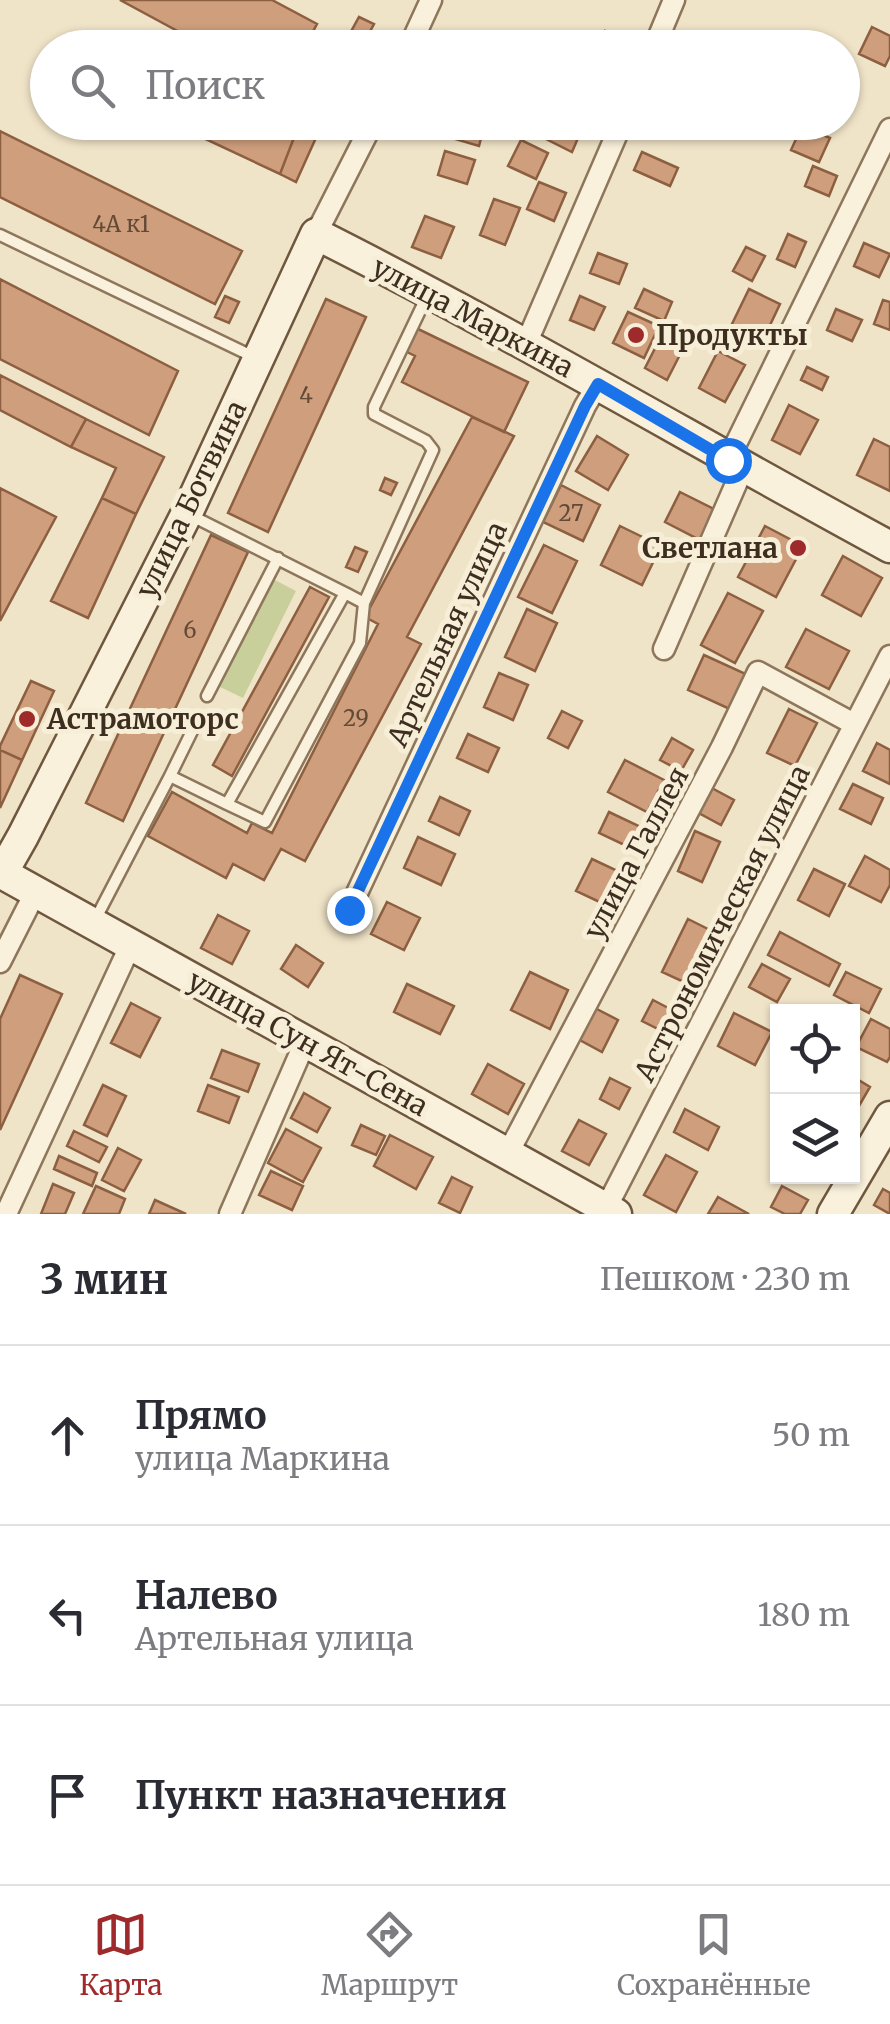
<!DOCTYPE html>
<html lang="ru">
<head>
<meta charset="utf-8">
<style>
	body { margin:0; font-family:Merriweather,serif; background:#f2f2f3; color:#2b2b33 }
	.controls { position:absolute; right:30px; bottom:30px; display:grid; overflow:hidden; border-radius:0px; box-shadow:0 2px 8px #0004 }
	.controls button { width:90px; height:90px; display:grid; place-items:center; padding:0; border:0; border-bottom:2px solid #e1e1e2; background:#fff; color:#2b2b33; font:50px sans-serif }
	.stop { position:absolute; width:30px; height:30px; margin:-22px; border:8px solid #1a73e8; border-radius:50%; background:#fff }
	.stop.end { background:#1a73e8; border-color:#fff; box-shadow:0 2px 10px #0008 }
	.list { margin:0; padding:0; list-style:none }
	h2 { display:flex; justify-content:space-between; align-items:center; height:130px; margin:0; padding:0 40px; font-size:42px }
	h2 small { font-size:32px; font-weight:400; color:#7c7c81 }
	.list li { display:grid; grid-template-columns:65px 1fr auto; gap:30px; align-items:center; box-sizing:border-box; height:180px; padding:0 40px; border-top:2px solid #e1e1e2 }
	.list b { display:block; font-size:38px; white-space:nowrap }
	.list p { margin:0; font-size:32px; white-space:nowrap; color:#7c7c81 }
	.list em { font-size:32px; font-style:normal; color:#7c7c81 }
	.icon { flex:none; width:55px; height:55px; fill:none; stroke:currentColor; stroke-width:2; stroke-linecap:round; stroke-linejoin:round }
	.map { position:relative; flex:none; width:890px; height:1214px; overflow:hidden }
	.search { position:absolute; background:#fff; box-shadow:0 2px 8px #0004; left:30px; right:30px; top:30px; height:110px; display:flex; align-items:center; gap:25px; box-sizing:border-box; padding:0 35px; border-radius:55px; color:#7c7c81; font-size:38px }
	.sheet { height:670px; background:#fff }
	nav { display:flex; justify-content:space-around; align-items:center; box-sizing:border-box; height:140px; border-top:2px solid #e1e1e2; background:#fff; font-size:28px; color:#7c7c81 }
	nav a { display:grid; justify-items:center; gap:5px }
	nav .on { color:#9e2a2b }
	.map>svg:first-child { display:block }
</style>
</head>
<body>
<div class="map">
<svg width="890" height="1214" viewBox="0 0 890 1214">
	<rect width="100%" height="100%" fill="#f0e4c8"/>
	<!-- green -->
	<path fill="#c9cf9b" d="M273,579L296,591L243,698L220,687Z"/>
	<!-- building -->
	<path fill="#cf9f7d" stroke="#8d5f41" stroke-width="2.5" d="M120,0H272L317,24L304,48H209Z
		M359,17L374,24L361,48H342Z
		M872,27L890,36V56L885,66L859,54Z
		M605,31L629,41L626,48H599Z
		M688,32L724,47L723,48H681Z
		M794,35L822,48H788Z
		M184,122H235L269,138L276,122H300L280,174L182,128Z
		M300,122L319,131L296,182L280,174Z
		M452,122L485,123L479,146L448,137Z
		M487,122H518L515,133L486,126Z
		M542,122H565L581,131L572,152L536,134Z
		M666,122H698L691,135Z
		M802,126L830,138L819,162L791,150Z
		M0,131L242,251L215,304L0,197Z
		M521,140L548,153L536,179L508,166Z
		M445,151L475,160L467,184L438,175Z
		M642,152L678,168L670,186L634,170Z
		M813,166L837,176L829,196L805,186Z
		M539,182L566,193L554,221L527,209Z
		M494,199L520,208L505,245L480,235Z
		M425,216L454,227L441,258L412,247Z
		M788,234L806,242L795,267L777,259Z
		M864,243L890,254L879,277L854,266Z
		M746,247L765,256L752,281L733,271Z
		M598,253L627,264L619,284L590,273Z
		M0,279L178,371L149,435L0,359Z
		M644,289L672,302L664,321L635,308Z
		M749,289L780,304L762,342L731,326Z
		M225,296L239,302L229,323L215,317Z
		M580,296L605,307L594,330L570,320Z
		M326,299L366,317L268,532L228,513Z
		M883,300L890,302V330L874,324Z
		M836,309L862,320L852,341L827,330Z
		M628,312L659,326L644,358L613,343Z
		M668,323L690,335L667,380L645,368Z
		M416,328L528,382L504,432L402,382L415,356L405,351Z
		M718,351L745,365L725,402L699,388Z
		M807,367L828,377L822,390L801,380Z
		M0,375L86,419L71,447L0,410Z
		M789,405L818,420L800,454L772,440Z
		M472,417L514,436L407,637L421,644L305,861L281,849L264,880L233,864L226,878L148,836L172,792L247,833L252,823L272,833L378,624L365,617Z
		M86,419L164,457L136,514L102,498L116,468L71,447Z
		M597,436L628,455L608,490L576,471Z
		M874,439L890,447V491L857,475Z
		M385,478L397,483L391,495L380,490Z
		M561,485L600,505L583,541L543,522Z
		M0,488L56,517L0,621Z
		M680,492L716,510L700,540L665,522Z
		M102,498L136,514L88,618L51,601Z
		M620,526L661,546L642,585L601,565Z
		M765,526L803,546L776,597L738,577Z
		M211,535L248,552L123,821L86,803Z
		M544,545L577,561L552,613L518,597Z
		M355,547L367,552L358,572L346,567Z
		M843,556L882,578L861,616L822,595Z
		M310,587L329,597L232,776L213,765Z
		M728,593L763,611L735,663L701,645Z
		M527,609L557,623L535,671L505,657Z
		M806,629L849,651L829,689L786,667Z
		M704,655L748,675L732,710L688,690Z
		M499,673L528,685L513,720L484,707Z
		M31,681L54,691L22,760L0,750V746Z
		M789,709L817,723L795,766L767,753Z
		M562,711L582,721L568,748L548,738Z
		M468,734L499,748L488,772L457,758Z
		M672,738L693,750L681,771L660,760Z
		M877,743L890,750V784L863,771Z
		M0,750L22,760L0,808Z
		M625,760L664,780L647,812L608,792Z
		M853,784L883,798L871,824L840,809Z
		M708,786L734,800L721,825L695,811Z
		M440,797L470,811L459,835L429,821Z
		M609,812L643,828L633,849L599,833Z
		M695,831L720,842L702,882L678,871Z
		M418,837L455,854L441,885L404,868Z
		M865,856L890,870V885L881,902L849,886Z
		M592,859L622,873L606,905L576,891Z
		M814,869L845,884L829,916L798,900Z
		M387,902L420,918L404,950L371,934Z
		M218,915L249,931L232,964L201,948Z
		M688,919L712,931L686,983L662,972Z
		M780,932L840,964L829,986L768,955Z
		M296,945L323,963L308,987L281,969Z
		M762,964L790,979L777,1002L749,987Z
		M530,972L568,990L550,1029L511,1010Z
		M846,972L881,989L869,1013L834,995Z
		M20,975L62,994L0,1130V1019Z
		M407,984L454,1006L440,1034L394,1012Z
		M653,1000L672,1010L662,1031L642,1021Z
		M131,1003L160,1018L140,1057L111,1043Z
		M593,1007L618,1020L602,1052L576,1038Z
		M734,1013L772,1032L755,1065L718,1046Z
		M871,1019L890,1029V1057L887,1062L856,1047Z
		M222,1050L259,1064L248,1092L211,1078Z
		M488,1064L524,1084L508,1114L472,1094Z
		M852,1076L870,1087L852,1118Z
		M610,1078L630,1088L619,1109L600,1099Z
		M103,1085L126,1096L107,1136L84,1125Z
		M208,1085L239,1097L229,1123L198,1111Z
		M304,1093L330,1108L317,1132L291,1118Z
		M685,1109L719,1127L708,1150L674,1132Z
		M579,1120L606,1134L589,1165L562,1151Z
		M361,1125L385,1136L376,1155L352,1145Z
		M286,1129L321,1148L303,1182L268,1163Z
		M74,1131L107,1147L99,1162L67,1146Z
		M390,1135L433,1157L416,1189L374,1166Z
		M118,1148L141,1160L124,1191L102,1180Z
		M666,1155L697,1172L676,1212L644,1195Z
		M59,1156L97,1173L92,1186L54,1169Z
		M271,1171L303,1186L292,1210L259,1195Z
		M452,1177L472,1187L460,1213L439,1203Z
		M53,1184L74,1193L65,1214H41Z
		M96,1186L125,1199L119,1214H83Z
		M782,1186L808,1200L800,1214H785L771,1207Z
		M883,1189L890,1193V1214L874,1205Z
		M718,1197L749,1214H708Z
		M155,1200L186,1214H149Z"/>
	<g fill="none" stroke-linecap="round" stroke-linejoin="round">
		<!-- lane casing -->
		<g stroke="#8d765c" stroke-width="15">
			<path id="lane" d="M0,235L256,358
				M190,515L345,593
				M207,696L278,558
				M170,776L196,723
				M227,804L265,822L360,643L364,603
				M94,922L170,776L227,804L345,593L364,603L433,450L426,441L374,414V407L426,298"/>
		</g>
		<!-- street casing -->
		<g stroke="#8d765c" stroke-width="25">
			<path id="street" d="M409,48L431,0
				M654,48L674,0
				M316,234L373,122
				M526,344L622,122
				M728,460L890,129
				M664,649L743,468
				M349,910L585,406L598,384
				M0,962L36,891
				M507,1155L722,747L758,672L854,724
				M6,1214L131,944
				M230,1214L306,1040
				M603,1214L890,656"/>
		</g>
		<!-- secondary casing -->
		<g stroke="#6f573f" stroke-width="35">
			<path id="secondary" d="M0,872L616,1214
				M2,873L23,836L187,513L316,234C511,332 698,443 890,547
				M833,1214L890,1117"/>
		</g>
		<!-- lane -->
		<use href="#lane" stroke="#faf1dc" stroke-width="10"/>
		<!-- street -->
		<use href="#street" stroke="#faf1dc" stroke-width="20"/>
		<!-- secondary -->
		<use href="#secondary" stroke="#faf1dc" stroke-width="30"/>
	</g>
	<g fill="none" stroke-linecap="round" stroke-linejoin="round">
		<!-- route -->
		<path stroke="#1a73e8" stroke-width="12" d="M349,910L585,406L598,384L728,460"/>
	</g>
	<!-- markers -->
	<g fill="#9e2a2b" stroke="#f7eed8" stroke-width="4">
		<circle cx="636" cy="335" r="10"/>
		<circle cx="798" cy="548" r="10"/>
		<circle cx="27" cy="719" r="10"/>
	</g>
	<g text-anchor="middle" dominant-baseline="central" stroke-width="10" stroke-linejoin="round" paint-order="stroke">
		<!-- number labels -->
		<g font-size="22" fill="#624a37">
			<text x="121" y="224">4А к1</text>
			<text x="306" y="395">4</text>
			<text x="571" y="513">27</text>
			<text x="190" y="630">6</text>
			<text x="356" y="718">29</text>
		</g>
		<!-- street labels -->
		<g font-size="28" fill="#3d2e20" stroke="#f7eed8">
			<text transform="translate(473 317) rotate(28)">улица Маркина</text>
			<text transform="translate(191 499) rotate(-64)">улица Ботвина</text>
			<text transform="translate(447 634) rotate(-65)">Артельная улица</text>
			<text transform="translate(636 853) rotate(-62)">улица Галлея</text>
			<text transform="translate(722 923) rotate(-63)">Астрономическая улица</text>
			<text transform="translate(308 1043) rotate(29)">улица Сун Ят-Сена</text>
		</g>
		<!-- poi labels -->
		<g font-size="28" font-weight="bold" fill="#3d2e20" stroke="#f7eed8" text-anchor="start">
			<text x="656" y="335">Продукты</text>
			<text x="778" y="548" text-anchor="end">Светлана</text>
			<text x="47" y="719">Астрамоторс</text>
		</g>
	</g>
</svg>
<div class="controls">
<button><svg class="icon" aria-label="locate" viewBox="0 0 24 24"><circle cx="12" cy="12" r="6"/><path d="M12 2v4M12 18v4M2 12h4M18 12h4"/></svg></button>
<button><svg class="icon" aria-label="layers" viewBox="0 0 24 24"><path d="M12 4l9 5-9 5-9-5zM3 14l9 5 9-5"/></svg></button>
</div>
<div class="stop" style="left:728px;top:460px"></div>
<div class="stop end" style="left:349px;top:910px"></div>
<div class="search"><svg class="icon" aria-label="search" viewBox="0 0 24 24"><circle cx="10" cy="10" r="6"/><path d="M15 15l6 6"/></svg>Поиск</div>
</div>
<section class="sheet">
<h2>3 мин<small>Пешком · 230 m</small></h2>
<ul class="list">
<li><svg class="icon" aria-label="ahead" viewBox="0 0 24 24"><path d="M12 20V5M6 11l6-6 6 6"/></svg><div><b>Прямо</b><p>улица Маркина</p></div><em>50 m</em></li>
<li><svg class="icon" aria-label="left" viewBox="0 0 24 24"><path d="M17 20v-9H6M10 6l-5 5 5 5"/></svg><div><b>Налево</b><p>Артельная улица</p></div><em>180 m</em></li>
<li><svg class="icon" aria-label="arrive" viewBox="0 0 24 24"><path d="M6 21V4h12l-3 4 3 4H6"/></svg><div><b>Пункт назначения</b></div></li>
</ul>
</section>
<nav>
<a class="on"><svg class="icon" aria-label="map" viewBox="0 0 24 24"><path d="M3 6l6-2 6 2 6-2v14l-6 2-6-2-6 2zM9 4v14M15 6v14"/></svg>Карта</a>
<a><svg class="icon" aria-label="directions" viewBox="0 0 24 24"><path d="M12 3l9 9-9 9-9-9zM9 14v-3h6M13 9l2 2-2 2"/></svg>Маршрут</a>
<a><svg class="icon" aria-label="saved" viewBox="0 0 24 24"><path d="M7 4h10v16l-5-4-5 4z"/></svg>Сохранённые</a>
</nav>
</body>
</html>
